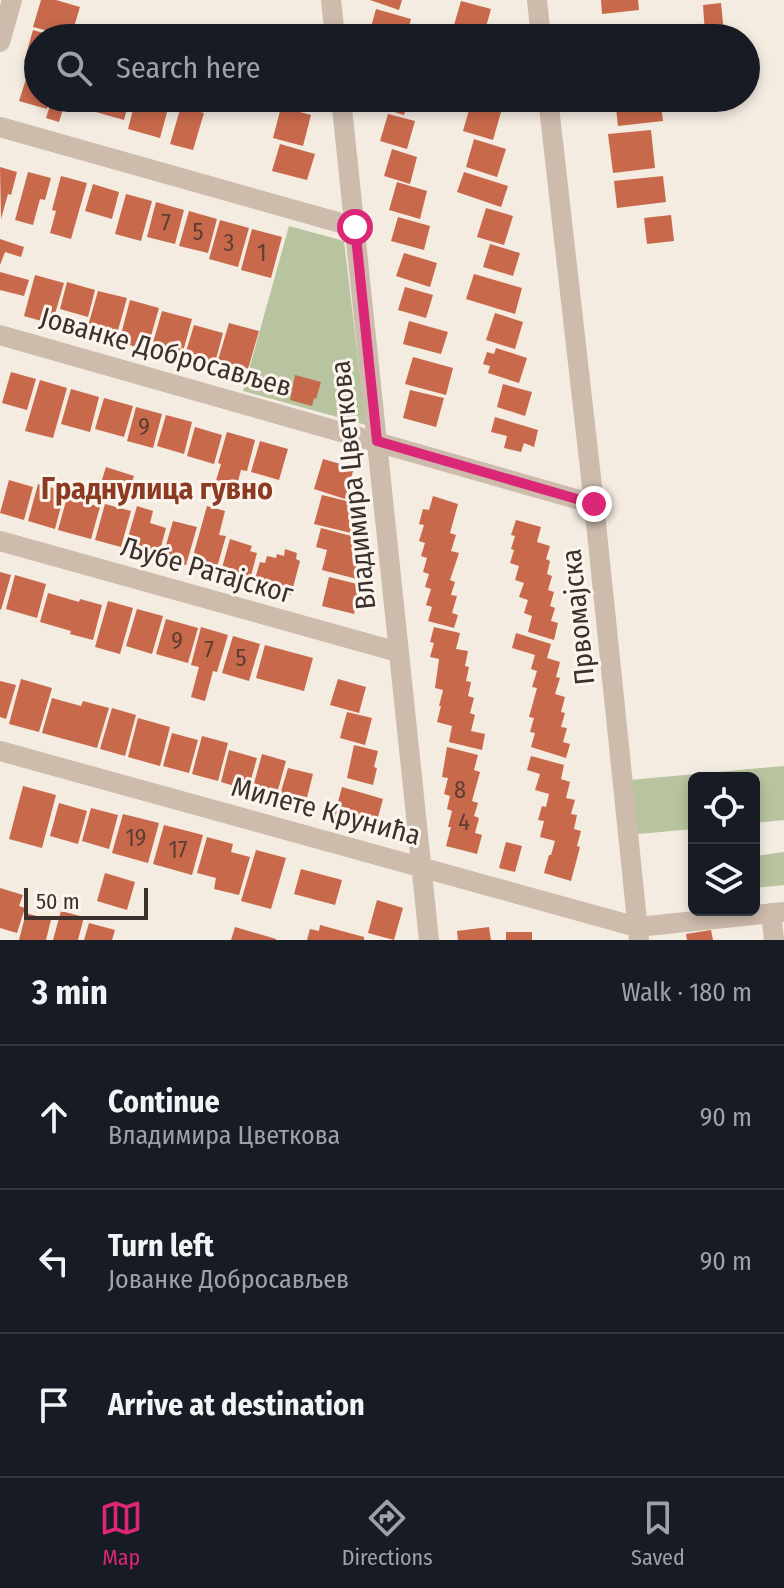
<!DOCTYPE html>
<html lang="en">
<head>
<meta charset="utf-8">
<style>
	body { margin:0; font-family:"Fira Sans Condensed",sans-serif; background:#242831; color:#f1f3f6 }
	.controls { position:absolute; right:24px; bottom:24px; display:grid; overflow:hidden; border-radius:12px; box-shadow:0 4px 12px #0003 }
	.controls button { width:72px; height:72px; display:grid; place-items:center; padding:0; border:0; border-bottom:2px solid #363941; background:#171b24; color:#f1f3f6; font:40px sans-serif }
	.scale { position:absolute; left:24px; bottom:20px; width:124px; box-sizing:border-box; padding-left:8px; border:4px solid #3b302b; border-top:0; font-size:22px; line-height:28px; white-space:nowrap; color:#3b302b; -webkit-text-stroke:6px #fbf5ee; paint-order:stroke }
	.stop { position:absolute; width:24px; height:24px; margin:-18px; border:6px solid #db2777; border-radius:50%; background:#fff }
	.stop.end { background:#db2777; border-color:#fff; box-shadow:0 2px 8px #0008 }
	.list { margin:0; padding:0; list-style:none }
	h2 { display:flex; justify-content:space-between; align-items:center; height:104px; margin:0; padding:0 32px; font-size:34px }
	h2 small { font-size:26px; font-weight:400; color:#9ea1a6 }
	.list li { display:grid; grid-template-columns:52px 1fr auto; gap:24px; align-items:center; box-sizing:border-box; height:144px; padding:0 32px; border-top:2px solid #363941 }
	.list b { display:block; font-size:30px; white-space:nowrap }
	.list p { margin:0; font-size:26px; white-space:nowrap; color:#9ea1a6 }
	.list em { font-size:26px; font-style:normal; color:#9ea1a6 }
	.icon { flex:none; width:44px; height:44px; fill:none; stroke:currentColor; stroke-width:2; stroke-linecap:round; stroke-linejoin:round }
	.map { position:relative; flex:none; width:784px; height:940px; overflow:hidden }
	.search { position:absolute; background:#171b24; box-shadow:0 4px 12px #0003; left:24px; right:24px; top:24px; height:88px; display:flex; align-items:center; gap:20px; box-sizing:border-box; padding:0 28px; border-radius:44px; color:#9ea1a6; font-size:30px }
	.sheet { height:536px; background:#171b24 }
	nav { display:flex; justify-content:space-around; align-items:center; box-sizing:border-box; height:112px; border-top:2px solid #363941; background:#171b24; font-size:22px; color:#9ea1a6 }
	nav a { display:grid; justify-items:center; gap:4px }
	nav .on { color:#db2777 }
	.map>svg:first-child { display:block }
</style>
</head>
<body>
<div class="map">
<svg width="784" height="940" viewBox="0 0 784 940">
	<rect width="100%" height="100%" fill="#f4ebe1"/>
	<!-- green -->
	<path fill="#b8c4a0" d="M289,226L344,241L366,425L243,391Z
		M784,766V820L754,823V778H694V829L638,834L630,780Z
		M784,852V885L754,888V856Z"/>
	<!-- building -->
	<path fill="#c8694b" d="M41,0H56L80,7L71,37L33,27Z
		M370,0H402L399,10Z
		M601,0H638L639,10L602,14Z
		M461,1L491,9L484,34L454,25Z
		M721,3L724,33L705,34L703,5Z
		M376,9L411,19L406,38H382L369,34Z
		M33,30L57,37L38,38V66L24,62Z
		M28,73L38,76V98H50L47,109L19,101Z
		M92,98H130L124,120L89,110Z
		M136,98H145L169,105L160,138L128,129Z
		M377,98H409L404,115L374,106Z
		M624,98H660L663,121L618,126L615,99Z
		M673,98H726L727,106L701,109L700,105L674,108Z
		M52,99L65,103L59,122L46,118Z
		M471,103L501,112L493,140L463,131Z
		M181,106L204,113L193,150L170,144Z
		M281,107L311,115L303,146L273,138Z
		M388,114L415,121L407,149L380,141Z
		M651,130L655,168L613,173L608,134Z
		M474,139L506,149L497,177L466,167Z
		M280,144L315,154L307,180L272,171Z
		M392,149L417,157L410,184L384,176Z
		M0,167L17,172L11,195L8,194L1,219Z
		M28,172L51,178L45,200L40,199L33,225L15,220Z
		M464,172L508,186L501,207L457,192Z
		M61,176L87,183L71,239L50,233L56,211L52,210Z
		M663,176L666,202L617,208L614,181Z
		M397,182L427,191L420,219L389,210Z
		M93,184L119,192L112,219L85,211Z
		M126,194L152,201L141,241L115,234Z
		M156,202L184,210L175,244L147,237Z
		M486,208L513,216L504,245L477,237Z
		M189,211L217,219L208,253L179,246Z
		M671,215L674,241L647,244L644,218Z
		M398,217L430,226L424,250L391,241Z
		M220,220L249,228L238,267L209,259Z
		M252,229L282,237L271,278L241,270Z
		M0,239L24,247L21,257L5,252L0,265Z
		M490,244L520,253L513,276L483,267Z
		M404,253L437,263L430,287L396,276Z
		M0,272L29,280L24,296L0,290Z
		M474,274L522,288L515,314L466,299Z
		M35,275L64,283L52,324L24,316Z
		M67,282L95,290L88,317L60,309Z
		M405,287L433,295L426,318L398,310Z
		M98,291L127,298L115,341L86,333Z
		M130,300L159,308L147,350L119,342Z
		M162,311L192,319L182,355L152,346Z
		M495,313L523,322L515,349L486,340Z
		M409,321L448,332L441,354L403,344Z
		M229,323L259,331L248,369L218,360Z
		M194,325L223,333L215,363L185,355Z
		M496,348L527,358L519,383L488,373L490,366L483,364L487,352L494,354Z
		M413,357L453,368L446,395L405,384Z
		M11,372L36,379L27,410L2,403Z
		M295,375L321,382L316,399L314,398L312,406L290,400Z
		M40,380L67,388L53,438L25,431Z
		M503,384L532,392L525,416L497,407Z
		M71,389L99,397L90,432L61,424Z
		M410,390L444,398L436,427L403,418Z
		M104,398L133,406L124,437L95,429Z
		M136,407L162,414L153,448L127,441Z
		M166,415L192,422L184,454L157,446Z
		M495,417L538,430L534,447L524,443L521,452L504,448L507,436L491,432Z
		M195,427L222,435L214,464L187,456Z
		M227,432L255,440L247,471L241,470L233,500L212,494L221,464L218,463Z
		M260,441L288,449L279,480L251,472Z
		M323,459L354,468L345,499L314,489Z
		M106,467L134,476L128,495L100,486Z
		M9,480L33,487L24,520L0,513Z
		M38,484L65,491L55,529L28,521Z
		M322,495L359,504L351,533L314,524Z
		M433,496L458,504L450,533L456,535L451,551L459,553L450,580L455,582L451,595L457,596L452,613L458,615L454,628L428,621L432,607L426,605L431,589L425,587L429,574L423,572L427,558L421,556L425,543L419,541L424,525L419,524L423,509L429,510Z
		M67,497L100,507L91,539L58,530Z
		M105,504L131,511L121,547L95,540Z
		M137,506L153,511L150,523L166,528L158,558L125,548Z
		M207,506L225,511L219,535L226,536L215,574L190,567Z
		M516,520L541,527L537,542L550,546L546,559L550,561L547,574L552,576L548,590L554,592L550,606L555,608L551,621L558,623L554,640L528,632L532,616L524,613L528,600L519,597L524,583L515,580L519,566L510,563L514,550L511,549L515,536L511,535Z
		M173,521L197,527L186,565L162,559Z
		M321,528L359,538L354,557L362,559L357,579L322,570L327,550L316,547Z
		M230,539L252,546L250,551L257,553L249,583L220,575Z
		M285,549L297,553L296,559L300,561L291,595L268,589L269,583L255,579L260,562L265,563L267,556L276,558L277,554L284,556Z
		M0,572L11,575L1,610L0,609Z
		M15,575L46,584L37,618L6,609Z
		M329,577L361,585L354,614L322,606Z
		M48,593L79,602L80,599L102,605L93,640L70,634L71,631L40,622Z
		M108,601L133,608L120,654L95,647Z
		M137,609L163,616L152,654L126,646Z
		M166,619L198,628L188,663L156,654Z
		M201,627L228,635L217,672L213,671L205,701L191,697L199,667L191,665Z
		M434,627L460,633L456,649L468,651L465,666L469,667L466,681L471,682L468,696L474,698L470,713L475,715L471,731L485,734L482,750L449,742L452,726L437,722L441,706H439L443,690L435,688L439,659L430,657L434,643L430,642Z
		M516,633L551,644L547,658L560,662L556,677L560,678L555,694L565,697L561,712L565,713L561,727L567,728L563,742L570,744L566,758L531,747L535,733L530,732L534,718L529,717L537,688L532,687L537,671L531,669L535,655L512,648Z
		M233,636L260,644L249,681L222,673Z
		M265,645L313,658L304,691L256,678Z
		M21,679L52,688L39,732L9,724Z
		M338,679L366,687L359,713L330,705Z
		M0,681L16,685L6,719L0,717Z
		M52,698L81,706L83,701L109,708L97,748L42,733Z
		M112,708L136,715L125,756L100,749Z
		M347,712L372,718L365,745L340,738Z
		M138,718L170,727L160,766L128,757Z
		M172,733L198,740L189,773L163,766Z
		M202,736L228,743L218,781L192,774Z
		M354,745L378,751L374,767L377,768L373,785L347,778Z
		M447,747L478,755L474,770L480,772L472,801L478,803L474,816L479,818L475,833L482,835L477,854L446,846L451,827H448L452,811L447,809L450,796L444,794L448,778L442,777Z
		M229,750L257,758L248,790L221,782Z
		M262,754L286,761L276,797L252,791Z
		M531,756L564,765L561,779L570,782L566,798L575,800L571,814L577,815L574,829L581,831L577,846L580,847L571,881L544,873L549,855H551L555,841L540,837L544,821L538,820L542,806L546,807L549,794L535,790L540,774L527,770Z
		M288,768L313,774L305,805L279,798Z
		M23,786L56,795L42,848L9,839Z
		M342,787L383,799L375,828L334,817Z
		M59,803L87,811L78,844L50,836Z
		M91,808L118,815L109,849L82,841Z
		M123,814L159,823L148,863L112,853Z
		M164,825L203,835L192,875L153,864Z
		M207,837L233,844L231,852L250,857L239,895L214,889L216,878L197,873Z
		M506,842L522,846L515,872L499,868Z
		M256,850L286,858L271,909L241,901Z
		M301,869L342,880L335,905L294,894Z
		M105,873L135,882L127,910L97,901Z
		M0,888L23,895L19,906L25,908L17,933L0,928Z
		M377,900L403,908L394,940L368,933Z
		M61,911L84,917L78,940H53Z
		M26,913L51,920L46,940H19Z
		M89,923L115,930L112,940H84Z
		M320,925L364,937V940H307L310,929L319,931Z
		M235,927L276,939V940H231Z
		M489,927L491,940H458L457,931Z
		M711,930L713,940H687L686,934Z
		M506,932H532V940H506Z"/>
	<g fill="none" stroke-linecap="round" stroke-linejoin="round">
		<!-- minor -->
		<path stroke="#cdbbac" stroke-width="20" d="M331,0L335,38
			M537,0L541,38
			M0,42L12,0
			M341,98L429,940
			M548,98L594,504L639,940
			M0,127L355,227
			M0,335L594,504
			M0,541L398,652
			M0,751L637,927L784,912
			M771,913L774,940"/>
	</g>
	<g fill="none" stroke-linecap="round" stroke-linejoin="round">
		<!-- route -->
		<path stroke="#db2777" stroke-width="10" d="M355,227L377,441L594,504"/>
	</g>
	<g text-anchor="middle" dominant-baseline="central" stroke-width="6" stroke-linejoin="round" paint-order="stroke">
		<!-- number labels -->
		<g font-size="24" fill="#5e3e33">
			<text x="166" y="223">7</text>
			<text x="198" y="232">5</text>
			<text x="229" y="243">3</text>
			<text x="262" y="253">1</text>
			<text x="144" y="427">9</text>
			<text x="177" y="641">9</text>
			<text x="209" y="650">7</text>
			<text x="241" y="658">5</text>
			<text x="460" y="790">8</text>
			<text x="464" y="822">4</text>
			<text x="136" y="838">19</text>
			<text x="178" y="850">17</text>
		</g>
		<!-- street labels -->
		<g font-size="28" fill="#3b302b" stroke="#fbf5ee">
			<text transform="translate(166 352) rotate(16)">Јованке Добросављев</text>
			<text transform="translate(353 485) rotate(-96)">Владимира Цветкова</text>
			<text transform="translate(207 570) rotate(16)">Љубе Ратајског</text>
			<text transform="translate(578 617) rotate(-96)">Првомајска</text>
			<text transform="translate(326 811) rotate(15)">Милете Крунића</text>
		</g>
		<!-- neighbourhood labels -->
		<g font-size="30" font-weight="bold" fill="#8c3b22" stroke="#fbf5ee">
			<text x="157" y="489">Граднулица гувно</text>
		</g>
	</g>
</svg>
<div class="controls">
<button><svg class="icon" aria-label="locate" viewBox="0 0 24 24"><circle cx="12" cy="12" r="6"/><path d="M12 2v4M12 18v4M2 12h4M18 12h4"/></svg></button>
<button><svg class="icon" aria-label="layers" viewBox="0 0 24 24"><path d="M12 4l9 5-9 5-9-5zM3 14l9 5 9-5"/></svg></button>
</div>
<div class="scale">50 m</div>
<div class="stop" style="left:355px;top:227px"></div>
<div class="stop end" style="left:594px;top:504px"></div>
<div class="search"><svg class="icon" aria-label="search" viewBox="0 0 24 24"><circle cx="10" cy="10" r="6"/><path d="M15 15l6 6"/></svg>Search here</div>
</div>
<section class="sheet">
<h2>3 min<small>Walk · 180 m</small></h2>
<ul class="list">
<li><svg class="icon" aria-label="ahead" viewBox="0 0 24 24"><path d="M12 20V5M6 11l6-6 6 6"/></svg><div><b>Continue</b><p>Владимира Цветкова</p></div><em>90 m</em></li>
<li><svg class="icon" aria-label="left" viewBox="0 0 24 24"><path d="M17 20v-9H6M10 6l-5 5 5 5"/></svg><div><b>Turn left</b><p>Јованке Добросављев</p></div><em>90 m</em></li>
<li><svg class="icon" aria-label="arrive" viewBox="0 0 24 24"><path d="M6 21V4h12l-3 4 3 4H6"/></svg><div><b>Arrive at destination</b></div></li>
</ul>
</section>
<nav>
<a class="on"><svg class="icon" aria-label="map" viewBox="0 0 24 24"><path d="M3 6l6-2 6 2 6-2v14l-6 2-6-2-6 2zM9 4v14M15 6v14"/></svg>Map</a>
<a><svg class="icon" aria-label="directions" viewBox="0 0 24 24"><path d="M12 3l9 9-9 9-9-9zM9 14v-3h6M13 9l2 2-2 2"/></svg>Directions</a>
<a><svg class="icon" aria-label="saved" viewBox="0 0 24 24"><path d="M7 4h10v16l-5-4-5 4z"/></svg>Saved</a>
</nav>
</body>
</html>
